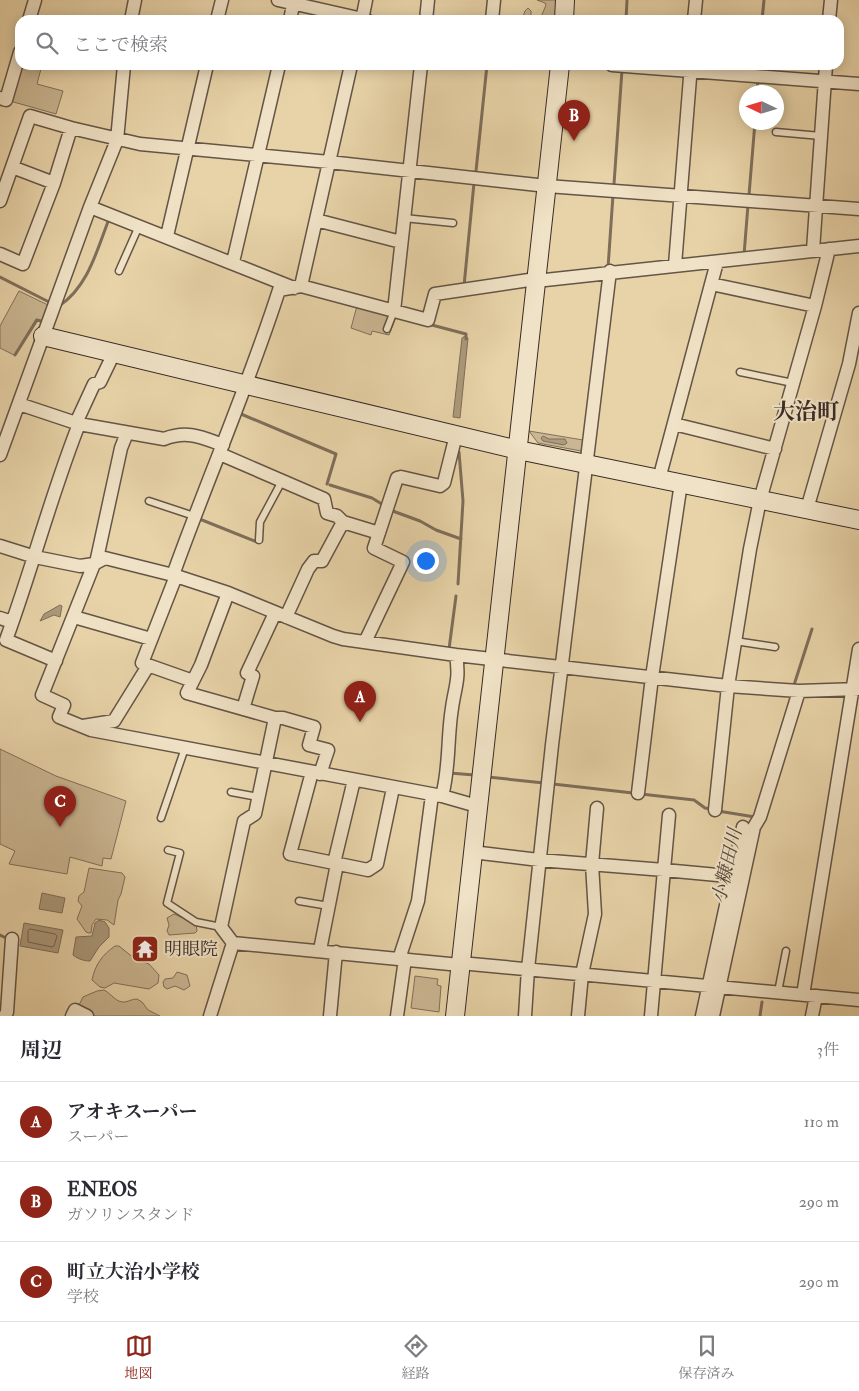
<!DOCTYPE html>
<html lang="ja">
<head>
<meta charset="utf-8">
<style>
	body { margin:0; font-family:"IM FELL Double Pica","Noto Serif JP",serif; background:#f2f2f3; color:#2b2b33 }
	.compass { position:absolute; left:739px; top:85px; width:45px; height:45px; border-radius:50%; background:#fff; box-shadow:0 2px 12px #0003; rotate:274deg }
	.you { position:absolute; left:425px; top:560px; width:18px; height:18px; margin:-12px; border:4px solid #fff; border-radius:50%; background:#1a73e8; box-shadow:0 0 0 8px #1a73e833 }
	.badge { display:grid; place-items:center; width:32px; height:32px; border-radius:50%; background:#8f2418; color:#fff; font-size:16px; font-weight:700 }
	.pin { position:absolute; translate:-50% -41px; filter:drop-shadow(0 1px 2px #0008) }
	.pin::after { content:''; position:absolute; top:26px; width:18px; height:15px; background:inherit; clip-path:polygon(0 0,100% 0,50% 100%) }
	.list { margin:0; padding:0; list-style:none }
	h2 { display:flex; justify-content:space-between; align-items:center; height:65px; margin:0; padding:0 20px; font-size:21px }
	h2 small { font-size:16px; font-weight:400; color:#7c7c81 }
	.list li { display:grid; grid-template-columns:32px 1fr auto; gap:15px; align-items:center; box-sizing:border-box; height:80px; padding:0 20px; border-top:1px solid #e1e1e2 }
	.list b { display:block; font-size:19px; white-space:nowrap }
	.list p { margin:0; font-size:16px; white-space:nowrap; color:#7c7c81 }
	.list em { font-size:16px; font-style:normal; color:#7c7c81 }
	.icon { flex:none; width:28px; height:28px; fill:none; stroke:currentColor; stroke-width:2; stroke-linecap:round; stroke-linejoin:round }
	.map { position:relative; flex:none; width:859px; height:1016px; overflow:hidden }
	.search { position:absolute; background:#fff; box-shadow:0 2px 12px #0003; left:15px; right:15px; top:15px; height:55px; display:flex; align-items:center; gap:12px; box-sizing:border-box; padding:0 18px; border-radius:15px; color:#7c7c81; font-size:19px }
	.sheet { height:305px; background:#fff }
	nav { display:flex; justify-content:space-around; align-items:center; box-sizing:border-box; height:70px; border-top:1px solid #e1e1e2; background:#fff; font-size:14px; color:#7c7c81 }
	nav a { display:grid; justify-items:center; gap:2px }
	nav .on { color:#8f2418 }
	.map>svg:first-child { display:block }
</style>
</head>
<body>
<div class="map">
<svg width="859" height="1016" viewBox="0 0 859 1016">
	<rect width="100%" height="100%" fill="#e8d3a8"/>
	<filter id="stains"><feTurbulence type="fractalNoise" baseFrequency=".004" numOctaves="4"/><feColorMatrix values="0 0 0 0 .2 0 0 0 0 .09 0 0 0 0 .02 0 0 0 .5 -.17"/></filter>
	<radialGradient id="worn" r=".72"><stop offset=".6" stop-color="#630" stop-opacity="0"/><stop offset="1" stop-color="#630" stop-opacity=".3"/></radialGradient>
	<!-- green -->
	<path fill="#cab692" stroke="#81705c" d="M537,0H557L555,20L524,19L523,17L525,11L528,8L531,11V16L538,18L541,17L546,5L545,3Z
		M20,65H42L37,84L63,91L56,114L10,101Z
		M19,291L50,306L45,322L36,319L14,355L0,348V326Z
		M357,306L396,317L389,335L372,331L371,335L351,328Z
		M529,431L583,440L581,451L538,443Z
		M0,749L56,776L126,801L111,859L103,858L102,866L70,857L67,874L9,864L15,851L0,844Z
		M89,868L122,873L125,877L121,894L118,900L114,925L107,920L96,919L92,925L91,933H89L86,932L77,919L82,906L78,901L79,896L84,892Z
		M174,914L196,924L197,931L195,933L169,935L167,931L169,925L167,918Z
		M186,940L204,941L205,943L203,946C188,947 189,940 176,952H171V946Z
		M115,946H119L135,959L149,964L159,975L158,983L149,989L114,983L105,988L100,987L92,980C95,965 102,955 115,946Z
		M177,972L187,975L190,986L184,990L175,986L167,989L164,987L163,982L165,979L173,978Z
		M415,976L438,979L437,985L441,986L439,1012L411,1008Z
		M104,990C112,994 116,1003 125,1002C130,1001 132,999 137,999L142,1002L148,1010L160,1016H93L78,1007L83,997L97,991Z"/>
	<!-- water -->
	<path fill="#ac9a7c" stroke="#7e6e5a" d="M465,336L468,338L460,418L453,417L462,338Z
		M543,436L549,439H565L567,443L564,445L543,441L541,438Z
		M60,605L62,606L60,617L54,615L40,621L44,614Z
		M42,893L65,898L62,913L39,909Z
		M99,920L105,922L109,928V937L99,947L90,961C84,961 78,959 73,955L76,937L92,936L95,923Z
		M24,923L63,930L58,953L20,946Z"/>
	<g fill="none" stroke-linecap="round" stroke-linejoin="round">
		<!-- shore -->
		<path stroke="#726251" stroke-width="1" d="M30,929L55,934L57,936L54,946L52,947L28,942V931Z"/>
		<!-- stream -->
		<path stroke="#7e6e5a" stroke-width="3" d="M626,20L627,0
			M762,20L764,0
			M758,70L759,65
			M757,92L758,80
			M476,171L487,65
			M614,184L622,70
			M749,195L755,122
			M743,255H744L748,205
			M608,268L613,195
			M0,277L51,303
			M464,286L474,183
			M59,306C88,287 97,250 109,219
			M428,324L466,334V339
			M15,355L37,320L44,322
			M241,414L336,454L327,484
			M330,485L372,498L385,506
			M390,510L420,521L436,530L461,539
			M197,518L257,542
			M458,584L463,501L459,452
			M449,649L456,596
			M794,685L812,629
			M450,773L474,775
			M488,777L544,783
			M553,784L633,793
			M641,794L694,800L705,808L711,809
			M718,811L755,817
			M0,935L4,937
			M760,1016L762,1002"/>
		<!-- lane casing -->
		<g stroke="#645546" stroke-width="9">
			<path id="lane" d="M776,132L821,136
				M404,218L453,223
				M119,271L139,226
				M387,329L394,311
				M740,372L793,383
				M149,501L194,516
				M259,540L260,522L282,481
				M735,641L775,647
				M231,792L258,797
				M161,818L185,748
				M168,850L180,853L167,903L196,922L221,927
				M299,901L329,906
				M778,992L786,951"/>
		</g>
		<!-- street casing -->
		<g stroke="#645546" stroke-width="15">
			<path id="street" d="M278,0L367,20
				M29,20L35,0
				M131,20L135,0
				M217,20L222,0
				M290,20L294,0
				M362,20L366,0
				M426,20L428,0
				M492,20L494,0
				M694,20L696,0
				M829,20L831,0
				M612,65L859,84
				M0,98L6,100L20,52
				M12,167L54,183
				M0,201L30,116L71,128L140,144L329,162L547,186L859,209
				M90,207L294,288
				M316,220L401,242
				M167,236L207,65
				M813,250L826,65
				M0,254L23,264L54,183L71,128
				M233,262L279,65
				M675,265L691,65
				M711,284L815,306
				M301,286L351,65
				M394,311L421,65
				M19,404L79,424L164,439C187,430 201,437 223,445
				M76,423L94,384L100,382L114,353
				M674,424L775,449
				M220,454L324,499L327,513L337,516L343,522L379,533
				M0,455L90,207L117,140L124,65
				M659,479L717,262
				M807,509L849,364L859,313
				M0,546L35,557L80,566L94,564L105,558L173,575L228,593L333,636L343,639L456,655L728,686L799,691L859,689
				M96,563L121,448L127,433
				M94,564L42,695L64,705L59,717L91,730L442,796L477,806
				M173,575C207,480 248,387 279,290L301,286L428,320L435,294L529,280L536,281L859,246
				M176,576L142,663L193,681
				M228,593L201,665L187,693L275,718L255,814L244,821L221,927L233,943
				M74,617L151,639
				M286,617L308,569L314,561H322L343,522
				M0,618L12,622
				M365,642L403,562L374,548L397,478L401,477L440,486L444,483L456,435
				M56,661L6,640C32,569 51,495 79,424
				M243,709L253,676L247,673L275,613
				M275,718H283L314,727L309,745L328,750L320,774
				M83,726L114,721L148,666
				M312,772L290,854L368,870L377,864L393,788
				M638,793L652,677L681,483
				M442,796C450,767 447,738 452,708C455,686 460,680 456,655
				M715,810L728,686L750,549L760,500L815,306L829,249
				M669,815L664,870L739,877
				M472,852L539,860L664,870L651,1016
				M334,863L354,780
				M320,950L337,864
				M399,959L418,901L432,795
				M460,963L859,1000
				M803,995L859,649
				M5,1016L7,1012L12,939
				M72,1016L75,1010L87,1016
				M210,1016L233,943L460,965
				M330,1016L336,952
				M397,1016L405,959
				M525,1016L528,969L552,745L610,271
				M578,1016L582,974L595,914L592,864L597,808
				M702,1016L743,827
				M713,1016L754,827L760,817L799,691
				M812,1016L816,996"/>
		</g>
		<!-- secondary casing -->
		<g stroke="#382b26" stroke-width="20">
			<path id="secondary" d="M564,20L565,0
				M43,336L518,450L859,520
				M455,1016L560,65"/>
		</g>
		<!-- lane -->
		<use href="#lane" stroke="#f0e2c6" stroke-width="6"/>
		<!-- street -->
		<use href="#street" stroke="#f0e2c6" stroke-width="12"/>
		<!-- secondary -->
		<use href="#secondary" stroke="#f0e2c6" stroke-width="18"/>
	</g>
	<!-- icons -->
	<defs>
		<g id="temple-square" transform="scale(1.4375)"><rect x="-9" y="-9" width="18" height="18" rx="4" fill="#8f2418" stroke="#f0e2c6"/><path d="M0-6L5-2H3V0L6.5 2.5H4V6H1.5V3h-3V6H-4V2.5H-6.5L-3 0V-2H-5Z" fill="#fff"/></g>
	</defs>
	<g fill-rule="evenodd">
		<use href="#temple-square" x="145" y="949"/>
	</g>
	<g text-anchor="middle" dominant-baseline="central" stroke-width="4" stroke-linejoin="round" paint-order="stroke">
		<!-- poi labels -->
		<g font-size="18" fill="#382b26" stroke="#f0e2c6" text-anchor="start">
			<text x="164" y="949">明眼院</text>
		</g>
		<!-- water labels -->
		<g font-size="19" font-style="italic" fill="#55473c" stroke="#f0e2c6">
			<text transform="translate(727 866) rotate(-77)">小糠田川</text>
		</g>
		<!-- district labels -->
		<g font-size="22" font-weight="bold" fill="#382b26" stroke="#f0e2c6">
			<text x="806" y="412">大治町</text>
		</g>
	</g>
	<rect width="100%" height="100%" filter="url(#stains)"/>
	<rect width="100%" height="100%" fill="url(#worn)"/>
</svg>
<svg class="compass" viewBox="-18 -18 36 36"><path d="M0-13l5 13h-10z" fill="#e53935"/><path d="M0 13l5-13h-10z" fill="#7c7c81"/></svg>
<div class="you"></div>
<div class="pin badge" style="left:360px;top:722px">A</div>
<div class="pin badge" style="left:574px;top:141px">B</div>
<div class="pin badge" style="left:60px;top:827px">C</div>
<div class="search"><svg class="icon" aria-label="search" viewBox="0 0 24 24"><circle cx="10" cy="10" r="6"/><path d="M15 15l6 6"/></svg>ここで検索</div>
</div>
<section class="sheet">
<h2>周辺<small>3件</small></h2>
<ul class="list">
<li><span class="badge">A</span><div><b>アオキスーパー</b><p>スーパー</p></div><em>110 m</em></li>
<li><span class="badge">B</span><div><b>ENEOS</b><p>ガソリンスタンド</p></div><em>290 m</em></li>
<li><span class="badge">C</span><div><b>町立大治小学校</b><p>学校</p></div><em>290 m</em></li>
</ul>
</section>
<nav>
<a class="on"><svg class="icon" aria-label="map" viewBox="0 0 24 24"><path d="M3 6l6-2 6 2 6-2v14l-6 2-6-2-6 2zM9 4v14M15 6v14"/></svg>地図</a>
<a><svg class="icon" aria-label="directions" viewBox="0 0 24 24"><path d="M12 3l9 9-9 9-9-9zM9 14v-3h6M13 9l2 2-2 2"/></svg>経路</a>
<a><svg class="icon" aria-label="saved" viewBox="0 0 24 24"><path d="M7 4h10v16l-5-4-5 4z"/></svg>保存済み</a>
</nav>
</body>
</html>
